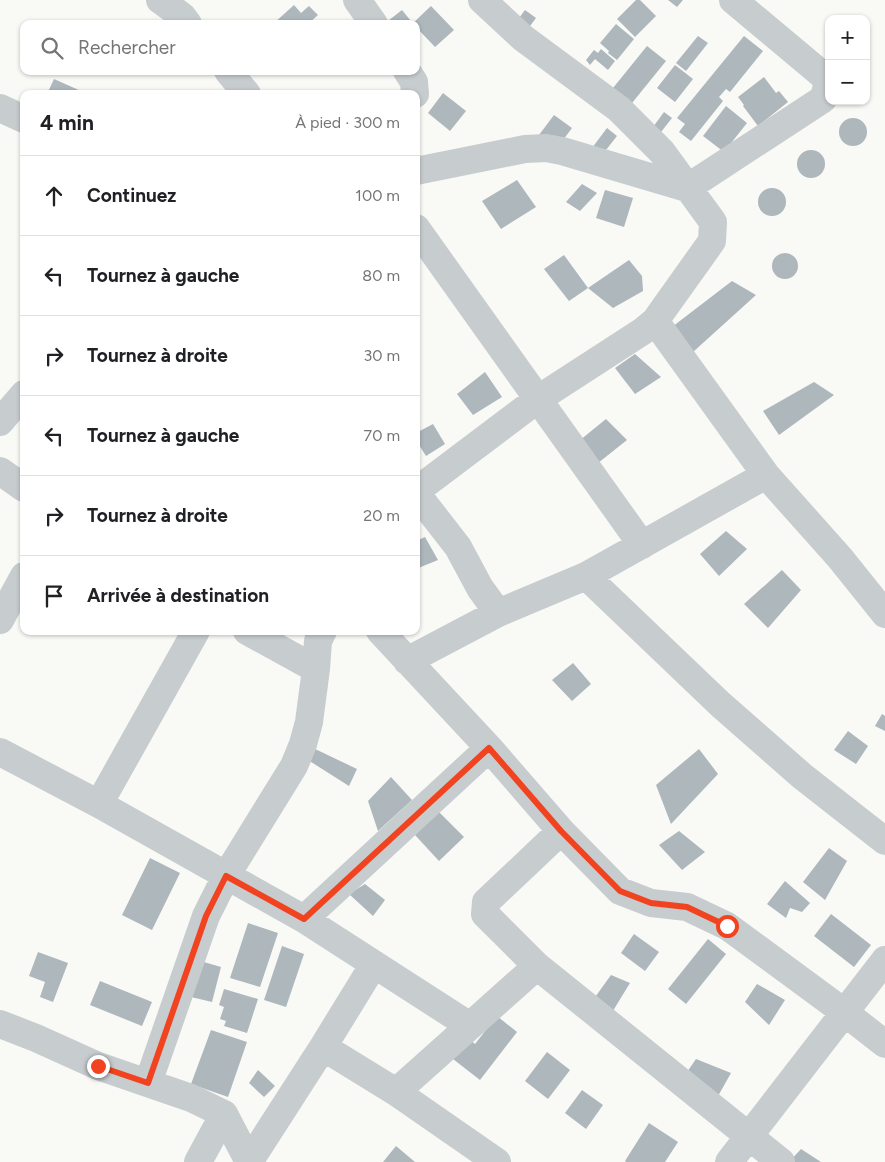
<!DOCTYPE html>
<html lang="fr">
<head>
<meta charset="utf-8">
<style>
	body { margin:0; font-family:Figtree,sans-serif; background:#f6f6f6; color:#202124 }
	.controls { position:absolute; right:15px; top:15px; display:grid; overflow:hidden; border-radius:10px; box-shadow:0 1px 4px #0004 }
	.controls button { width:45px; height:45px; display:grid; place-items:center; padding:0; border:0; border-bottom:1px solid #e0e0e0; background:#fff; color:#202124; font:25px sans-serif }
	.stop { position:absolute; width:15px; height:15px; margin:-11px; border:4px solid #f1431f; border-radius:50%; background:#fff }
	.stop.end { background:#f1431f; border-color:#fff; box-shadow:0 1px 5px #0008 }
	.list { margin:0; padding:0; list-style:none }
	h2 { display:flex; justify-content:space-between; align-items:center; height:65px; margin:0; padding:0 20px; font-size:21px }
	h2 small { font-size:16px; font-weight:400; color:#757577 }
	.list li { display:grid; grid-template-columns:32px 1fr auto; gap:15px; align-items:center; box-sizing:border-box; height:80px; padding:0 20px; border-top:1px solid #e0e0e0 }
	.list b { display:block; font-size:19px; white-space:nowrap }
	.list em { font-size:16px; font-style:normal; color:#757577 }
	.icon { flex:none; width:28px; height:28px; fill:none; stroke:currentColor; stroke-width:2; stroke-linecap:round; stroke-linejoin:round }
	.map { position:relative; flex:none; width:885px; height:1162px; overflow:hidden }
	.search { position:absolute; background:#fff; box-shadow:0 1px 4px #0004; left:20px; top:20px; width:400px; height:55px; display:flex; align-items:center; gap:12px; box-sizing:border-box; padding:0 18px; border-radius:10px; color:#757577; font-size:19px }
	.panel { position:absolute; background:#fff; box-shadow:0 1px 4px #0004; left:20px; top:90px; width:400px; height:545px; border-radius:10px }
	.map>svg:first-child { display:block }
</style>
</head>
<body>
<div class="map">
<svg width="885" height="1162" viewBox="0 0 885 1162">
	<rect width="100%" height="100%" fill="#f9f9f6"/>
	<!-- building -->
	<path fill="#adb7bc" d="M636,0H640L656,16L635,37L617,19Z
		M668,0H683L677,7Z
		M294,5L301,13L309,6L318,15L308,24H273Z
		M431,6L454,30L435,47L416,27V24H412Z
		M402,10L411,21L408,24H384Z
		M525,10L536,18L527,30L516,22Z
		M616,24L634,39L617,60L608,53L609,51L600,43Z
		M698,36L708,43L686,71L676,63Z
		M744,36L763,51L730,92L726,89L719,97L723,101L691,141L679,132L685,124L677,118Z
		M647,46L666,61L632,103L613,88Z
		M601,49L615,61L608,70L595,59L590,65L586,60L594,50L598,53Z
		M675,65L693,79L675,102L657,88Z
		M764,77L776,93L779,91L788,102L758,126L743,106L744,105L738,97Z
		M54,79L81,91L79,94H47Z
		M443,93L466,111L450,131L428,113Z
		M726,106L747,123L724,152L703,136Z
		M664,112L672,118L661,132L653,127Z
		M554,115L572,128L557,148L539,135Z
		M839 132a14 14 0 1 1 28 0a14 14 0 1 1-28 0Z
		M607,128L617,136L602,155L592,148Z
		M797 164a14 14 0 1 1 28 0a14 14 0 1 1-28 0Z
		M517,180L536,207L501,229L482,201Z
		M582,184L597,193L580,211L566,202Z
		M758 202a14 14 0 1 1 28 0a14 14 0 1 1-28 0Z
		M605,190L633,198L624,227L596,218Z
		M772 266a13 13 0 1 1 26 0a13 13 0 1 1-26 0Z
		M564,255L588,288L629,260L642,276L643,291L613,308L588,288L569,301L544,269Z
		M732,281L756,295L693,352L672,327Z
		M635,354L661,377L635,394L615,368Z
		M485,372L502,397L473,415L457,394Z
		M814,382L834,395L779,435L763,411Z
		M606,419L627,440L593,467L574,445Z
		M433,424L445,444L426,456L416,440V433Z
		M726,531L747,549L719,576L700,554Z
		M425,537L438,560L416,569V541Z
		M782,570L801,590L768,628L744,604Z
		M573,663L591,684L572,701L552,680Z
		M882,714L885,716V731L875,726Z
		M848,731L868,746L856,764L834,750Z
		M313,748L357,769L349,786L308,760Z
		M699,749L718,774L671,824L656,785Z
		M391,777L412,800L378,831L368,801Z
		M435,808L464,837L439,861L415,835Z
		M679,831L705,852L682,870L659,845Z
		M829,848L847,861L825,900L803,882Z
		M150,858L180,873L152,930L122,915Z
		M785,881L810,903L802,912L790,908L786,918L767,904Z
		M365,884L385,900L373,916L349,894Z
		M831,914L871,945L854,967L814,936Z
		M248,923L278,933L260,987L230,978Z
		M634,934L659,952L645,971L621,953Z
		M708,939L726,954L686,1004L668,989Z
		M282,946L304,954L286,1007L264,1000Z
		M38,952L68,963L53,1002L40,997L45,982L29,976Z
		M197,960L221,967L212,1002L187,996Z
		M611,975L630,983L611,1014L593,1000Z
		M100,981L152,1002L142,1026L90,1005Z
		M757,984L785,1000L769,1025L745,1002Z
		M224,989L258,999L247,1033L224,1026L226,1021L220,1019L224,1007L219,1005Z
		M497,1016L517,1032L480,1080L453,1059L469,1039L475,1044Z
		M211,1030L247,1042L228,1097L191,1084Z
		M547,1052L570,1070L548,1099L525,1081Z
		M696,1059L731,1073L718,1096L687,1072Z
		M258,1070L275,1086L264,1097L249,1083Z
		M582,1090L603,1105L586,1129L565,1113Z
		M649,1123L678,1142L665,1162H626L625,1161Z
		M396,1146L415,1162H383Z
		M801,1149L821,1162H789Z"/>
	<g fill="none" stroke-linecap="round" stroke-linejoin="round">
		<!-- minor -->
		<path stroke="#c7cccf" stroke-width="28" d="M160,0L182,16L188,24
			M357,0L374,24
			M228,71L247,94
			M407,71L414,82L415,94
			M0,108L24,119
			M416,171L525,149L546,148L562,151L687,188L823,99C826,91 828,86 825,77L733,0
			M416,228L642,545
			M655,321L766,475L840,558L885,614
			M0,422L24,394
			M0,471L24,488
			M416,491L538,399L643,331L655,321L712,241L713,222L662,152L619,109L523,38L482,0
			M416,493L458,547L480,588L498,613
			M586,576L720,704L802,776L885,841
			M0,620L24,576
			M247,631L316,669
			M380,631L489,748L561,831L620,891L651,903L687,907L727,926L844,1012L885,1044
			M407,661L498,613L586,576L766,475
			M0,752L99,804L304,919L470,1026
			M99,804L196,631
			M304,919L489,748
			M537,966L781,1162
			M0,1024L36,1038L98,1066L191,1098L224,1114L249,1162
			M323,1047L396,1092L497,1162
			M148,1083L206,916L226,876L294,766L303,744L309,722L316,669L318,641L323,631
			M396,1092L537,966L485,914L486,902L561,831
			M198,1162L224,1114
			M249,1162L323,1047L374,964
			M729,1162L885,960"/>
	</g>
	<g fill="none" stroke-linecap="round" stroke-linejoin="round">
		<!-- route -->
		<path stroke="#f1431f" stroke-width="6" d="M98,1066L148,1083L206,916L226,876L304,919L489,748L561,831L620,891L651,903L687,907L727,926"/>
	</g>
</svg>
<div class="controls">
<button>+</button>
<button>−</button>
</div>
<div class="stop" style="left:727px;top:926px"></div>
<div class="stop end" style="left:98px;top:1066px"></div>
<div class="search"><svg class="icon" aria-label="search" viewBox="0 0 24 24"><circle cx="10" cy="10" r="6"/><path d="M15 15l6 6"/></svg>Rechercher</div>
<section class="panel">
<h2>4 min<small>À pied · 300 m</small></h2>
<ul class="list">
<li><svg class="icon" aria-label="ahead" viewBox="0 0 24 24"><path d="M12 20V5M6 11l6-6 6 6"/></svg><div><b>Continuez</b></div><em>100 m</em></li>
<li><svg class="icon" aria-label="left" viewBox="0 0 24 24"><path d="M17 20v-9H6M10 6l-5 5 5 5"/></svg><div><b>Tournez à gauche</b></div><em>80 m</em></li>
<li><svg class="icon" aria-label="right" viewBox="0 0 24 24"><path d="M7 20v-9h11M14 6l5 5-5 5"/></svg><div><b>Tournez à droite</b></div><em>30 m</em></li>
<li><svg class="icon" aria-label="left" viewBox="0 0 24 24"><path d="M17 20v-9H6M10 6l-5 5 5 5"/></svg><div><b>Tournez à gauche</b></div><em>70 m</em></li>
<li><svg class="icon" aria-label="right" viewBox="0 0 24 24"><path d="M7 20v-9h11M14 6l5 5-5 5"/></svg><div><b>Tournez à droite</b></div><em>20 m</em></li>
<li><svg class="icon" aria-label="arrive" viewBox="0 0 24 24"><path d="M6 21V4h12l-3 4 3 4H6"/></svg><div><b>Arrivée à destination</b></div></li>
</ul>
</section>
</div>
</body>
</html>
